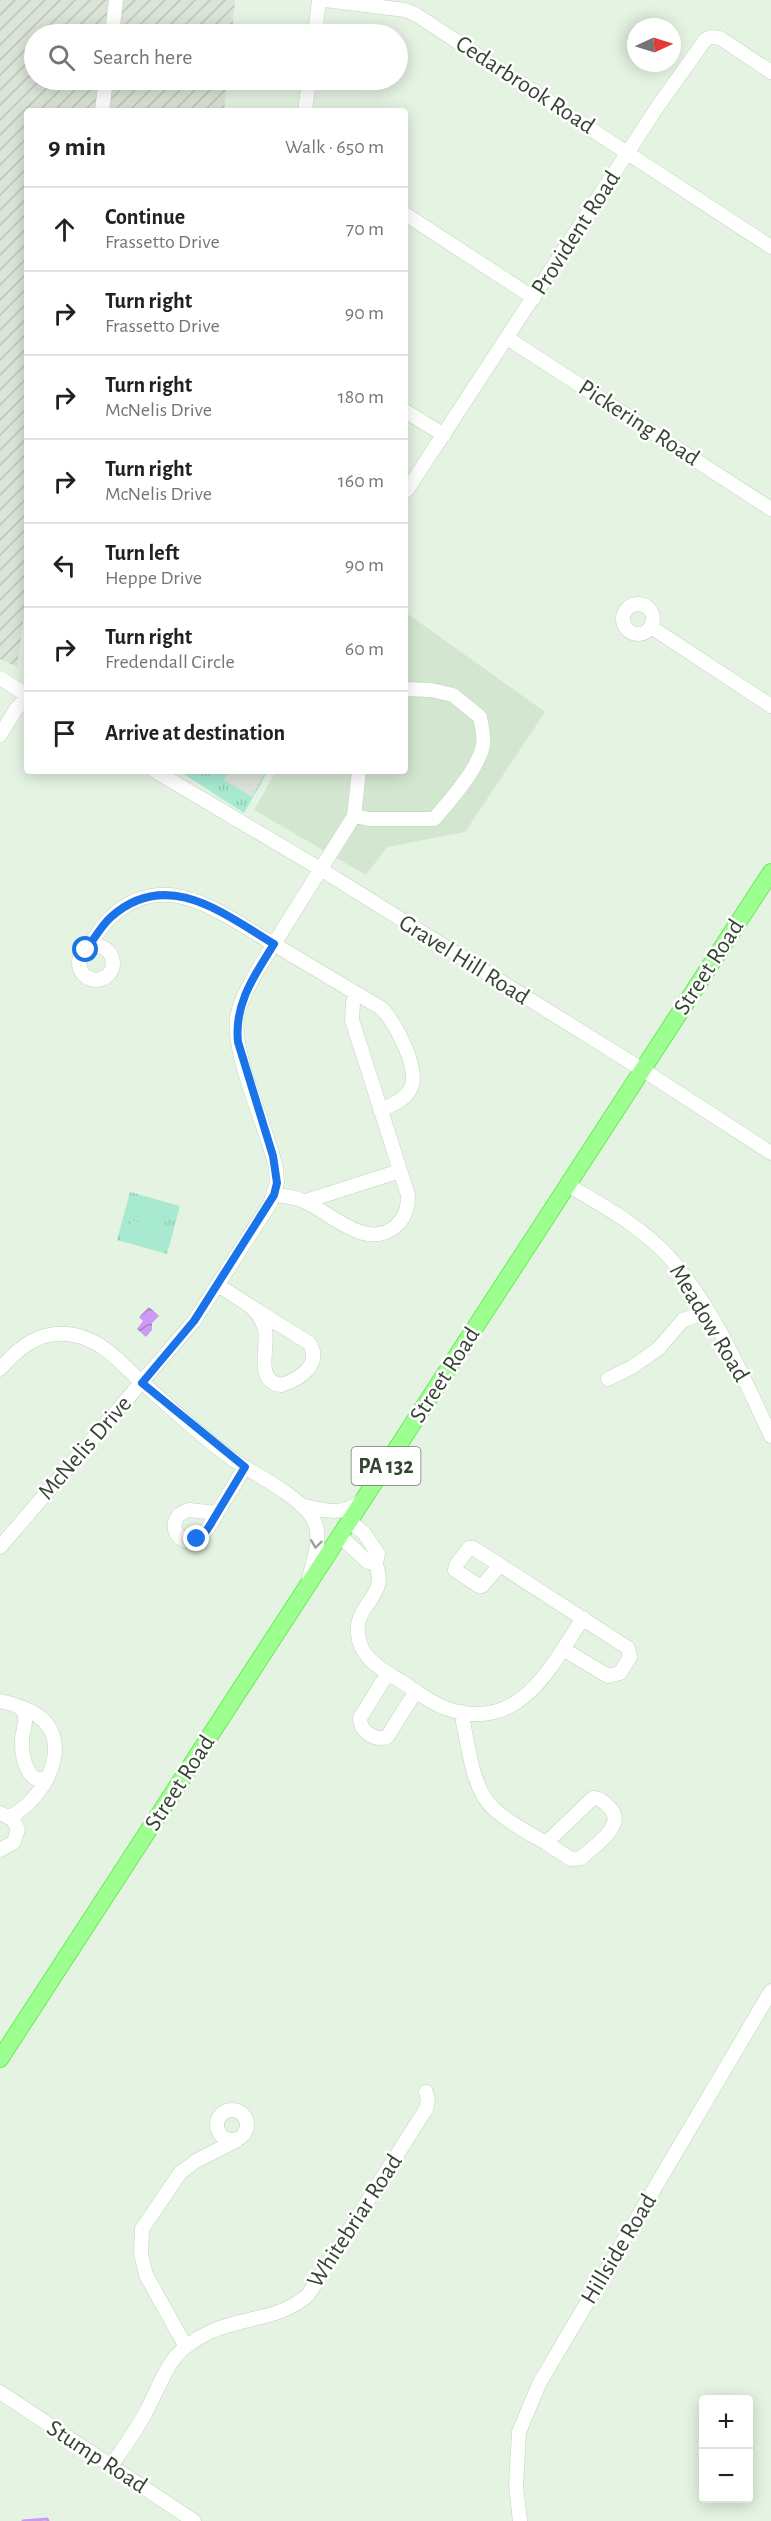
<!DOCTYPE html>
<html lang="en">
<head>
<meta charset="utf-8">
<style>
	body { margin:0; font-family:"Alegreya Sans",sans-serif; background:#f6f6f6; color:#202124 }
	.controls { position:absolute; right:18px; bottom:18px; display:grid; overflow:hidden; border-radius:6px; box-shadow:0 3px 15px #0003 }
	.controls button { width:54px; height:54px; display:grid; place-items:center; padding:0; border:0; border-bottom:2px solid #e0e0e0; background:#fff; color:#202124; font:30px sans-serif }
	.compass { position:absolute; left:627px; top:18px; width:54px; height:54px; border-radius:50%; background:#fff; box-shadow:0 3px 15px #0003; rotate:86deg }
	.stop { position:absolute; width:18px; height:18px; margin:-14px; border:4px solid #1a73e8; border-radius:50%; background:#fff }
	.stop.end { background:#1a73e8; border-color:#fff; box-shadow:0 2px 6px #0008 }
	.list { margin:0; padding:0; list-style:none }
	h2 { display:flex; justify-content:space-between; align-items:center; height:78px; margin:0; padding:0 24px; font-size:26px }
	h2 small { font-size:20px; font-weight:400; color:#757577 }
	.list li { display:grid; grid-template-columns:39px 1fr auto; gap:18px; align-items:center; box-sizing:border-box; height:84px; padding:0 24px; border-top:2px solid #e0e0e0 }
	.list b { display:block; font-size:22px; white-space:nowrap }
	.list p { margin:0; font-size:20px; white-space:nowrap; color:#757577 }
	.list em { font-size:20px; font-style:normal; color:#757577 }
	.icon { flex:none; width:33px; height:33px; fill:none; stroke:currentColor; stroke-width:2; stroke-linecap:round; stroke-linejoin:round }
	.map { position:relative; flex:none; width:771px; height:2521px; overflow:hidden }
	.search { position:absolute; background:#fff; box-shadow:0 3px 15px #0003; left:24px; top:24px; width:384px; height:66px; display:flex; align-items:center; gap:15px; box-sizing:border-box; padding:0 21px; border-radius:33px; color:#757577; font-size:22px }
	.panel { position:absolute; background:#fff; box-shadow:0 3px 15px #0003; left:24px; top:108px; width:384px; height:666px; border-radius:6px }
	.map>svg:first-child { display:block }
</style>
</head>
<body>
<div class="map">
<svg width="771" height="2521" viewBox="0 0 771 2521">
	<defs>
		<pattern id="industrial-furrows" width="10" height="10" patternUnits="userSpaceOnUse" patternTransform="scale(1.5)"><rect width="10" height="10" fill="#dbe4d8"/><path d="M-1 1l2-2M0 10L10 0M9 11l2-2" fill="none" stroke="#bdc5ba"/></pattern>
		<pattern id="grass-tufts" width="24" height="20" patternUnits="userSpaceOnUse" patternTransform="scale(1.5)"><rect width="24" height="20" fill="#a8ead1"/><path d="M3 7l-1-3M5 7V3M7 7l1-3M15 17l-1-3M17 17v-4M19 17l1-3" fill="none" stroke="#91cab4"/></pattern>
		<pattern id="water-waves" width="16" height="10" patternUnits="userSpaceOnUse" patternTransform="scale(1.5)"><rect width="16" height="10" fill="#ce99f5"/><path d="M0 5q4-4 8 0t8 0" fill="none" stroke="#a87ec7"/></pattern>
	</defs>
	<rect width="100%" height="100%" fill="#e4f3e2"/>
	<!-- residential -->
	<path fill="#d3e7d0" d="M405,612L545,712L465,832L387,847L366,875L254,810L276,771H405Z"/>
	<!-- industrial -->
	<path fill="url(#industrial-furrows)" d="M0,0H235L232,34H34V80H227L224,111H27V592L17,667L0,659Z"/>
	<!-- grass -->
	<path fill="url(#grass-tufts)" d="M179,771H268L244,813Z
		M130,1192L180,1206L167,1254L117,1240Z"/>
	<!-- garden -->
	<path fill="#a8ead1" d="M137,1197L171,1206L166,1222L133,1212Z
		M131,1220L164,1230L160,1245L127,1236Z"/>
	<!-- parking -->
	<path fill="#dde2db" d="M229,771H266L252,797L224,780Z"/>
	<!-- water -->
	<path fill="url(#water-waves)" d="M149,1307L159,1316L152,1323V1330L146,1337L137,1329L143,1321L139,1317Z"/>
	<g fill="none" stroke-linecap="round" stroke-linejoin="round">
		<!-- stream -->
		<path stroke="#ce99f5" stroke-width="3" d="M23,2521L47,2519L48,2521"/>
		<!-- minor casing -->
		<g stroke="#c0d6bc" stroke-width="15">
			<path id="minor" d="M325,0L405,10L415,14L771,247
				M112,34L116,0
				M315,34L319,0
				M102,111L106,80
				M305,111L309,80
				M405,214L534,298
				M507,338L771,509
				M405,411L444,435
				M407,490L658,106L705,40L711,37L720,38L771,72
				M623 619a15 15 0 1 1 30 0a15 15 0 1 1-30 0Z
				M651,627L771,706
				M0,678L27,695
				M0,735L16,709L27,698
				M155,771L322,870L643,1070L771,1153
				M354,816L369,819H434C449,802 479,768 483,745C485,737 481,725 480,717L453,695L431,690L405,689
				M79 963a17 17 0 1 1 34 0a17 17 0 1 1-34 0Z
				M86,950C94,939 101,926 111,917C164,868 218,911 267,940C305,963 343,985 381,1008C395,1021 420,1069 411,1088C405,1100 392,1105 380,1110
				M568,1185C603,1206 641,1226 669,1257C714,1308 742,1375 771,1436
				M274,1195C285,1196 296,1197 306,1202C332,1214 368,1252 397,1225C406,1216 408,1207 408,1195L352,1020L353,1003L356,993
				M306,1201L400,1171
				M218,1285L250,1306
				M250,1306L309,1343C323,1363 301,1379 281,1385C254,1381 269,1348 265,1329C262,1320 257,1312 250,1306Z
				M0,1369C20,1346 41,1329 74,1335C105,1341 122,1365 144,1384C173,1410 203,1438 235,1461C258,1476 297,1495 312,1517C324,1535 313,1561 309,1579
				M608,1379L632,1367L658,1349L683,1320L707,1312
				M301,1505C322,1510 343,1517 361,1501
				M189,1510L217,1513C212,1521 207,1532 200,1537C180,1553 160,1518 189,1510Z
				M217,1513L245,1467
				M349,1521L364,1533L378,1554C378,1557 376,1560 376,1563C377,1571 381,1576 378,1585C373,1603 355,1612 358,1634C360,1659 383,1670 402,1682C416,1691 429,1702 445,1708C518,1735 550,1669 583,1618
				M340,1536L368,1562L376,1561
				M0,1547L194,1321L270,1204L277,1183L276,1168C267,1128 232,1056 237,1017C240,1000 249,986 257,971L354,816L359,771
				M469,1548H473L500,1565L482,1586H479L455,1570L456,1565Z
				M500,1565L628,1648L630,1657L620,1673L608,1676L563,1649
				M388,1673L360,1718C360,1732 375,1741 387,1737L416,1691
				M0,1701C7,1703 18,1704 22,1710C25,1713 25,1715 25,1719C26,1727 21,1734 22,1743C22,1757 28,1788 48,1777
				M461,1712C468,1741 471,1789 494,1809C509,1823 529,1833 546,1843
				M593,1798C600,1798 604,1802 609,1807C628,1825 594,1846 581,1858L571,1859L546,1843Z
				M0,1813L12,1819L18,1829L14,1842L0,1850
				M10,1817C52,1794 81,1726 20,1707
				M217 2125a15 15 0 1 1 30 0a15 15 0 1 1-30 0Z
				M186,2347L146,2275L141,2254L142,2229L180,2173L196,2161L237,2140
				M0,2392L194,2521
				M111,2466C124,2447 138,2428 148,2408C167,2371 168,2352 210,2332C244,2316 278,2321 308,2295L426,2109L428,2101L426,2092
				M520,2521L516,2486L519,2432L539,2384L771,1991"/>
		</g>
		<!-- major casing -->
		<g stroke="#6beb58" stroke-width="18">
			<path id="major" d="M0,2059L771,872"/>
		</g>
		<!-- minor -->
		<use href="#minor" stroke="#fff" stroke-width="14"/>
		<!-- major -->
		<use href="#major" stroke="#9cff8f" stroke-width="16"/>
	</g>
	<!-- one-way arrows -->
	<defs><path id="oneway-chevron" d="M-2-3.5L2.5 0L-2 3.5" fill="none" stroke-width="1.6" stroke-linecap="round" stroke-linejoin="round" transform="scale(1.5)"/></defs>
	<use stroke="#9aa299" href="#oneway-chevron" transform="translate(316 1544) rotate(97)"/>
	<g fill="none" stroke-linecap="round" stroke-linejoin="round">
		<!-- route -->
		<path stroke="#1a73e8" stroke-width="8" d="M86,950C94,939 101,926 111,917C167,867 224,914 274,944C254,976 234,1004 238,1042L273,1156L277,1183L274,1195L194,1321L142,1383L245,1467L207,1530L197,1539"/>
	</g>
	<g text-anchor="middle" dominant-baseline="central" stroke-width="5" stroke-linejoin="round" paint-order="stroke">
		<!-- shield labels -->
		<rect fill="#fff" stroke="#727c70" stroke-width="1.5" x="351.5" y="1447" width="69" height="38" rx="4.5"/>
		<g font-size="22" font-weight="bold" fill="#364433">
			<text x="386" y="1466">PA 132</text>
		</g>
		<!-- street labels -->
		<g font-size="24" fill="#364433" stroke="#fff">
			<text transform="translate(525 85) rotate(33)">Cedarbrook Road</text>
			<text transform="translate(576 233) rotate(-57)">Provident Road</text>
			<text transform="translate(639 423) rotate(33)">Pickering Road</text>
			<text transform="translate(464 960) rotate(32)">Gravel Hill Road</text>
			<text transform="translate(709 967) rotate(-57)">Street Road</text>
			<text transform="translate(709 1323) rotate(59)">Meadow Road</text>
			<text transform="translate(445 1375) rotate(-57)">Street Road</text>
			<text transform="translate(85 1448) rotate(-49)">McNelis Drive</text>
			<text transform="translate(180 1783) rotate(-57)">Street Road</text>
			<text transform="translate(355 2221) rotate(-57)">Whitebriar Road</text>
			<text transform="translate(619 2249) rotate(-59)">Hillside Road</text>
			<text transform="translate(97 2457) rotate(33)">Stump Road</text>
		</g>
	</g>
</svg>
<div class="controls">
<button>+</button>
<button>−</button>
</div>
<svg class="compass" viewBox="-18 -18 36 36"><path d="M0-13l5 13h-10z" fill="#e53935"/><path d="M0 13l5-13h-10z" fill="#757577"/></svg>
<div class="stop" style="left:86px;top:950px"></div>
<div class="stop end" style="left:197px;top:1539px"></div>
<div class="search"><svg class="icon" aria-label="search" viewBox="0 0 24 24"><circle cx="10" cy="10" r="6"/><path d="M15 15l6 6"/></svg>Search here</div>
<section class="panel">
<h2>9 min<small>Walk · 650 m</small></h2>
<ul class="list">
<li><svg class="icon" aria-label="ahead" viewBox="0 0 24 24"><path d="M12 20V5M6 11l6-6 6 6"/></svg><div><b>Continue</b><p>Frassetto Drive</p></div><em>70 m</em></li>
<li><svg class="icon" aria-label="right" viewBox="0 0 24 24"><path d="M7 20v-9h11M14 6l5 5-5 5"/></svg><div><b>Turn right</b><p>Frassetto Drive</p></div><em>90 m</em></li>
<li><svg class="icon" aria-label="right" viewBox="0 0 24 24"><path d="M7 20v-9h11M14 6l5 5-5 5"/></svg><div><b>Turn right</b><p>McNelis Drive</p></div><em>180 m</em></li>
<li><svg class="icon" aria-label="right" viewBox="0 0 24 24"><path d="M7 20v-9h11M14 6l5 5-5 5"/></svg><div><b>Turn right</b><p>McNelis Drive</p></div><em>160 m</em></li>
<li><svg class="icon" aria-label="left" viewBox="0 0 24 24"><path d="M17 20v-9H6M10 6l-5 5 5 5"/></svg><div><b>Turn left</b><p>Heppe Drive</p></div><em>90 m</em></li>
<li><svg class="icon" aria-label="right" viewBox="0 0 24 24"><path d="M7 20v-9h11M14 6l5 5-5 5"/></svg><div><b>Turn right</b><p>Fredendall Circle</p></div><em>60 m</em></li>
<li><svg class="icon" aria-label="arrive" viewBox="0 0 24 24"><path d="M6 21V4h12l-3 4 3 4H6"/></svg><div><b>Arrive at destination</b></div></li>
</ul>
</section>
</div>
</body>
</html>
